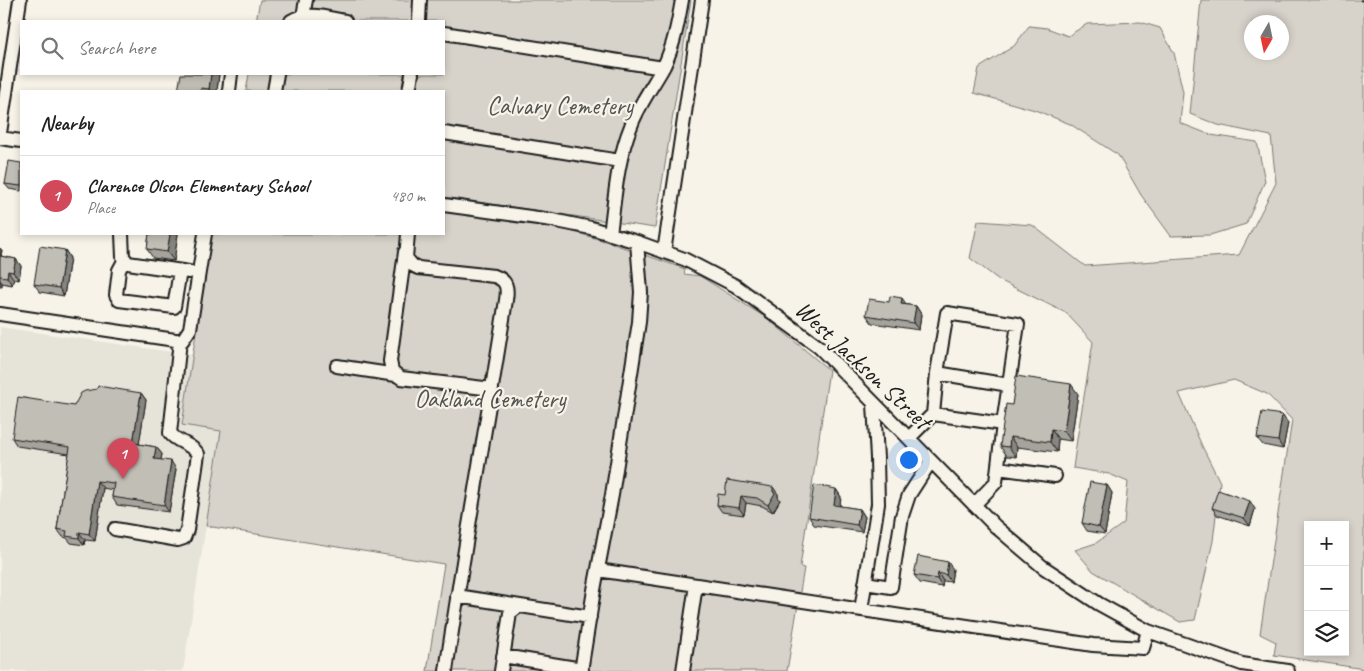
<!DOCTYPE html>
<html lang="en">
<head>
<meta charset="utf-8">
<style>
	body { margin:0; font-family:Caveat,sans-serif; background:#f6f6f6; color:#222 }
	.controls { position:absolute; right:15px; bottom:15px; display:grid; overflow:hidden; border-radius:0px; box-shadow:0 2px 8px #0003 }
	.controls button { width:45px; height:45px; display:grid; place-items:center; padding:0; border:0; border-bottom:1px solid #e0e0e0; background:#fff; color:#222; font:25px sans-serif }
	.compass { position:absolute; left:1244px; top:15px; width:45px; height:45px; border-radius:50%; background:#fff; box-shadow:0 2px 8px #0003; rotate:189deg }
	.you { position:absolute; left:908px; top:459px; width:18px; height:18px; margin:-12px; border:4px solid #fff; border-radius:50%; background:#1a73e8; box-shadow:0 0 0 8px #1a73e833 }
	.badge { display:grid; place-items:center; width:32px; height:32px; border-radius:50%; background:#d1495b; color:#fff; font-size:16px; font-weight:700 }
	.pin { position:absolute; translate:-50% -41px; filter:drop-shadow(0 1px 2px #0008) }
	.pin::after { content:''; position:absolute; top:26px; width:18px; height:15px; background:inherit; clip-path:polygon(0 0,100% 0,50% 100%) }
	.list { margin:0; padding:0; list-style:none }
	h2 { display:flex; justify-content:space-between; align-items:center; height:65px; margin:0; padding:0 20px; font-size:21px }
	h2 small { font-size:16px; font-weight:400; color:#767676 }
	.list li { display:grid; grid-template-columns:32px 1fr auto; gap:15px; align-items:center; box-sizing:border-box; height:80px; padding:0 20px; border-top:1px solid #e0e0e0 }
	.list b { display:block; font-size:19px; white-space:nowrap }
	.list p { margin:0; font-size:16px; white-space:nowrap; color:#767676 }
	.list em { font-size:16px; font-style:normal; color:#767676 }
	.icon { flex:none; width:28px; height:28px; fill:none; stroke:currentColor; stroke-width:2; stroke-linecap:round; stroke-linejoin:round }
	.map { position:relative; flex:none; width:1364px; height:671px; overflow:hidden }
	.search { position:absolute; background:#fff; box-shadow:0 2px 8px #0003; left:20px; top:20px; width:425px; height:55px; display:flex; align-items:center; gap:12px; box-sizing:border-box; padding:0 18px; border-radius:0px; color:#767676; font-size:19px }
	.panel { position:absolute; background:#fff; box-shadow:0 2px 8px #0003; left:20px; top:90px; width:425px; height:145px; border-radius:0px }
	.map>svg:first-child { display:block }
</style>
</head>
<body>
<div class="map">
<svg width="1364" height="671" viewBox="0 0 1364 671">
	<rect width="100%" height="100%" fill="#f7f3e8"/>
	<filter id="ink" filterUnits="userSpaceOnUse"><feTurbulence type="fractalNoise" baseFrequency=".02" numOctaves="2"/><feDisplacementMap in="SourceGraphic" scale="10" xChannelSelector="R" yChannelSelector="G"/><feConvolveMatrix kernelMatrix="1 2 1 2 8 2 1 2 1" color-interpolation-filters="sRGB"/></filter>
	<g filter="url(#ink)">
		<!-- built -->
		<path fill="#e6e3d9" d="M0,327L193,355L182,424L221,431L183,671H0Z"/>
		<!-- green -->
		<path fill="#d7d3cb" stroke="#7a7874" fill-rule="evenodd" d="M260,0H691L655,228L444,197V91H246L249,74H444V21H256Z
			M1201,0H1364V669L1274,655L1276,642L1260,634L1292,420L1267,394L1234,380L1179,393L1202,446L1220,482L1213,541L1195,620L1180,622L1093,571L1075,550L1096,543L1124,523L1128,482L1109,474L1073,468L1077,439L1093,342L1066,313L999,280L970,258L978,221L1032,225L1085,266L1239,255L1276,183L1271,136L1218,125L1190,114ZM1252,22H1282V52H1252ZM1308,525H1345V652H1308Z
			M1140,22L1160,28L1174,53L1183,92L1180,123L1211,135L1257,142L1265,181L1246,224L1210,235L1171,236L1141,195L1118,155L1070,124L1035,110L974,93L979,68L1014,46L1029,26L1047,28L1068,36L1087,24Z
			M444,209L551,225L608,242L685,269L684,274L700,276L768,319L829,370L800,567L804,568L787,671H427L444,564L206,526L221,431L182,425L211,234H444Z"/>
		<g fill="none" stroke-linecap="round" stroke-linejoin="round">
			<!-- minor casing -->
			<g stroke="#1c1c1c" stroke-width="16">
				<path id="minor" d="M303,16L306,0
					M291,21C306,11 328,18 345,21
					M419,21L420,0
					M444,33L663,68
					M229,91L231,74
					M274,91L277,74
					M409,91L412,74
					M0,133L20,0
					M444,133L620,161
					M0,138L21,141
					M444,205L552,220L591,228L637,242L684,259L736,286L819,347L995,526L1043,567L1099,604L1148,631L1242,664L1288,671
					M122,234L123,257L128,263L189,272
					M408,234L406,258L412,265L418,268L494,276C507,280 508,288 506,300C487,424 464,547 446,671
					M610,234C615,197 617,160 631,126C639,104 653,86 664,66C674,45 678,23 682,0
					M405,252L390,361L392,371L401,378L492,389
					M664,252L702,0
					M125,259L119,270L116,295L119,300L174,307L180,271
					M0,314L182,341L190,329L205,234
					M337,366L396,375
					M937,373L1009,385
					M933,414L937,373L947,313L1018,324L1003,424
					M909,438L933,414L1003,424L996,482L974,505
					M998,468L1055,476
					M115,529L178,540L184,538L187,530L198,454C191,443 177,443 170,433L180,341
					M598,570L1093,645L1143,648L1148,631
					M865,583L891,587L902,516L909,495L931,461
					M457,596L590,617
					M861,610L878,504L877,458L874,404
					M503,656L582,669
					M501,671L510,613L519,606
					M581,671L594,590L612,495L639,322L641,292L637,242
					M683,671L696,585"/>
			</g>
			<!-- path -->
			<path stroke="#1c1c1c" stroke-width="2" stroke-dasharray="5 4" stroke-linecap="butt" d="M1360,0L1364,1"/>
			<!-- minor -->
			<use href="#minor" stroke="#f7f3e8" stroke-width="12"/>
		</g>
		<!-- wall -->
		<path fill="#a5a39c" stroke="#1c1c1c" d="M219,74L217,91H178Z
			M21,163V191L9,189L5,184Z
			M149,234H178L174,261L153,258L147,249Z
			M0,248L2,250L1,256L16,259L21,266L19,280L14,279L12,285L2,283V287H0Z
			M65,250L70,258L64,296L40,292L34,284Z
			M889,302L916,306L921,314L919,330L872,323L866,315Z
			M141,393L146,400L139,444L156,447L162,454L161,460L176,469L169,512L117,505L112,497L113,490L103,488L95,541L85,540L84,545L71,543L67,538L63,537L57,529L69,454L17,446L12,438L74,406Z
			M1078,394L1071,441L1058,439L1057,452L1017,447L1016,457L1007,456L1000,446L1012,405Z
			M1282,415L1288,423L1283,449L1263,445L1257,438Z
			M1107,485L1112,493L1105,534L1087,531L1082,523Z
			M836,489L841,497L840,506L860,509L865,517L862,532L814,525L809,517Z
			M778,494V497L780,500L773,512L762,506L746,503L744,515L722,512L717,505L725,495Z
			M1212,508L1255,509L1250,526L1217,515Z
			M953,569L951,582L943,581L942,587L920,583L914,575Z"/>
		<!-- shaded-wall -->
		<path fill="#86857f" stroke="#1c1c1c" d="M211,74H219L217,91H210L209,89Z
			M170,234H178L174,261L167,252Z
			M0,248L2,250L0,260Z
			M65,250L70,258L64,296L59,288Z
			M16,259L21,266L19,280L13,272Z
			M8,271L14,279L12,285L7,277Z
			M0,280L2,283V287L0,285Z
			M902,298L907,305L901,304Z
			M916,306L921,314L919,330L913,323Z
			M1071,384L1078,394L1071,441L1064,431Z
			M141,393L146,400L138,451L133,443Z
			M1282,415L1288,423L1283,449L1278,441Z
			M1051,429L1058,439L1057,452L1050,442Z
			M1010,437L1017,447L1016,457L1009,447Z
			M156,447L162,454L160,466L154,459Z
			M171,461L176,469L169,512L164,505Z
			M97,481L103,488L95,541L89,534Z
			M1107,485L1112,493L1105,534L1099,527Z
			M773,487L778,494V497L780,500L773,512L768,505Z
			M836,489L841,497L839,512L834,505Z
			M741,496L746,503L744,515L739,508Z
			M1250,501L1255,509L1250,526L1244,518Z
			M860,509L865,517L862,532L857,525Z
			M79,532L85,540L84,545L79,538Z
			M948,562L953,569L951,582L946,575Z
			M938,573L943,581L942,587L937,579Z"/>
		<!-- building -->
		<path fill="#c0beb5" stroke="#1c1c1c" d="M181,74H211L209,89L201,88V91H178Z
			M9,161L21,163V186L5,184Z
			M149,234H170L167,252L147,249Z
			M40,246L65,250L59,288L34,284Z
			M0,256L16,259L13,272L8,271L7,277L0,276Z
			M890,296L902,298L901,304L916,306L913,323L866,315L869,299L889,302Z
			M1016,376L1071,384L1064,431L1051,429L1050,442L1010,437L1009,447L1000,446L1006,404L1012,405Z
			M98,386L141,393L133,443L156,447L154,459L171,461L164,505L112,497L114,483L97,481L89,534L79,532V538L66,536L67,531L57,529L70,447L12,438L18,397L74,406L81,393L85,391L97,389Z
			M1262,412L1282,415L1278,441L1257,438Z
			M727,480L773,487V492L775,493L768,505L757,498L741,496L739,508L717,505L718,494L725,495Z
			M1090,482L1107,485L1099,527L1082,523Z
			M814,485L836,489L834,505L860,509L857,525L809,517Z
			M1218,490L1250,501L1244,518L1212,508Z
			M918,556L948,562L946,575L938,573L937,579L914,575Z"/>
	</g>
	<g text-anchor="middle" dominant-baseline="central" stroke-width="4.5" stroke-linejoin="round" paint-order="stroke">
		<!-- park labels -->
		<g font-size="25" fill="#545351" stroke="#f7f3e8">
			<text x="560" y="106">Calvary Cemetery</text>
			<text x="490" y="399">Oakland Cemetery</text>
		</g>
		<!-- street labels -->
		<g font-size="25" fill="#1c1c1c" stroke="#f7f3e8">
			<text transform="translate(863 365) rotate(43)">West Jackson Street</text>
		</g>
	</g>
</svg>
<div class="controls">
<button>+</button>
<button>−</button>
<button><svg class="icon" aria-label="layers" viewBox="0 0 24 24"><path d="M12 4l9 5-9 5-9-5zM3 14l9 5 9-5"/></svg></button>
</div>
<svg class="compass" viewBox="-18 -18 36 36"><path d="M0-13l5 13h-10z" fill="#e53935"/><path d="M0 13l5-13h-10z" fill="#767676"/></svg>
<div class="you"></div>
<div class="pin badge" style="left:123px;top:479px">1</div>
<div class="search"><svg class="icon" aria-label="search" viewBox="0 0 24 24"><circle cx="10" cy="10" r="6"/><path d="M15 15l6 6"/></svg>Search here</div>
<section class="panel">
<h2>Nearby<small></small></h2>
<ul class="list">
<li><span class="badge">1</span><div><b>Clarence Olson Elementary School</b><p>Place</p></div><em>480 m</em></li>
</ul>
</section>
</div>
</body>
</html>
